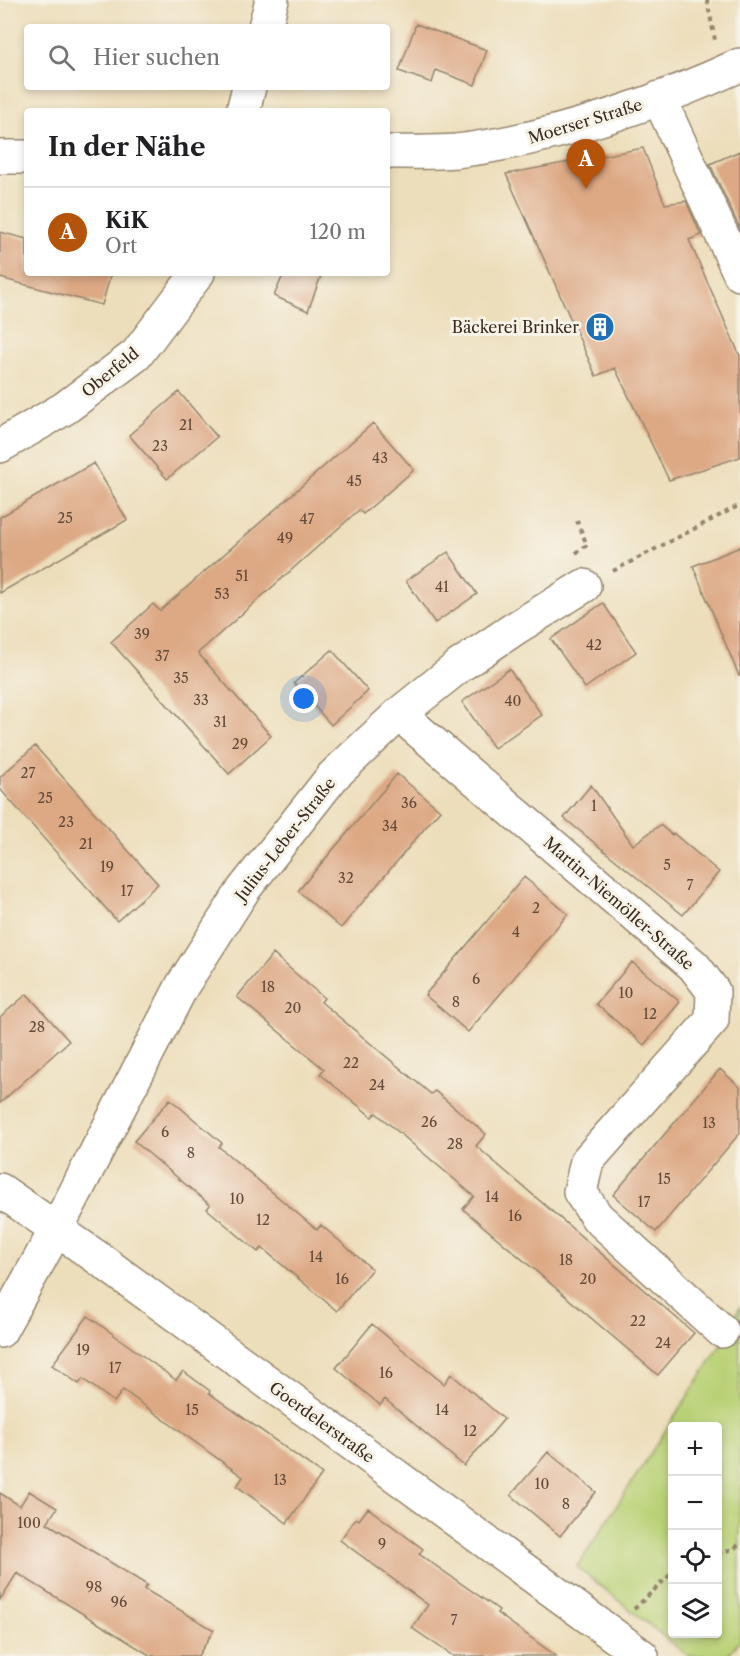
<!DOCTYPE html>
<html lang="de">
<head>
<meta charset="utf-8">
<style>
	body { margin:0; font-family:"Libre Caslon Text",serif; background:#f6f6f6; color:#202124 }
	.controls { position:absolute; right:18px; bottom:18px; display:grid; overflow:hidden; border-radius:6px; box-shadow:0 3px 9px #0003 }
	.controls button { width:54px; height:54px; display:grid; place-items:center; padding:0; border:0; border-bottom:2px solid #e0e0e0; background:#fff; color:#202124; font:30px sans-serif }
	.you { position:absolute; left:304px; top:699px; width:21px; height:21px; margin:-15px; border:4px solid #fff; border-radius:50%; background:#1a73e8; box-shadow:0 0 0 9px #1a73e833 }
	.badge { display:grid; place-items:center; width:39px; height:39px; border-radius:50%; background:#b45309; color:#fff; font-size:20px; font-weight:700 }
	.pin { position:absolute; translate:-50% -50px; filter:drop-shadow(0 2px 3px #0008) }
	.pin::after { content:''; position:absolute; top:32px; width:21px; height:18px; background:inherit; clip-path:polygon(0 0,100% 0,50% 100%) }
	.list { margin:0; padding:0; list-style:none }
	h2 { display:flex; justify-content:space-between; align-items:center; height:78px; margin:0; padding:0 24px; font-size:26px }
	h2 small { font-size:20px; font-weight:400; color:#757577 }
	.list li { display:grid; grid-template-columns:39px 1fr auto; gap:18px; align-items:center; box-sizing:border-box; height:90px; padding:0 24px; border-top:2px solid #e0e0e0 }
	.list b { display:block; font-size:22px; white-space:nowrap }
	.list p { margin:0; font-size:20px; white-space:nowrap; color:#757577 }
	.list em { font-size:20px; font-style:normal; color:#757577 }
	.icon { flex:none; width:33px; height:33px; fill:none; stroke:currentColor; stroke-width:2; stroke-linecap:round; stroke-linejoin:round }
	.map { position:relative; flex:none; width:740px; height:1656px; overflow:hidden }
	.search { position:absolute; background:#fff; box-shadow:0 3px 9px #0003; left:24px; top:24px; width:366px; height:66px; display:flex; align-items:center; gap:15px; box-sizing:border-box; padding:0 21px; border-radius:6px; color:#757577; font-size:22px }
	.panel { position:absolute; background:#fff; box-shadow:0 3px 9px #0003; left:24px; top:108px; width:366px; height:168px; border-radius:6px }
	.map>svg:first-child { display:block }
</style>
</head>
<body>
<div class="map">
<svg width="740" height="1656" viewBox="0 0 740 1656">
	<rect width="100%" height="100%" fill="#f7f3e8"/>
	<filter id="ink" filterUnits="userSpaceOnUse"><feTurbulence type="fractalNoise" baseFrequency=".0167" numOctaves="2"/><feDisplacementMap in="SourceGraphic" scale="12" xChannelSelector="R" yChannelSelector="G"/><feConvolveMatrix kernelMatrix="1 2 1 2 8 2 1 2 1" color-interpolation-filters="sRGB"/></filter>
	<filter id="wash" filterUnits="userSpaceOnUse"><feTurbulence type="fractalNoise" baseFrequency=".008" numOctaves="4" result="noise"/><feDisplacementMap in="SourceGraphic" scale="24" xChannelSelector="R" yChannelSelector="G"/><feGaussianBlur stdDeviation="1.35" result="paint"/><feColorMatrix in="noise" values="0 0 0 0 0 0 0 0 0 0 0 0 0 0 0 0 0 1.4 0 .05"/><feComposite in="paint" operator="in"/></filter>
	<g filter="url(#wash)">
		<rect width="100%" height="100%" fill="#eddebb"/>
		<!-- green -->
		<path fill="#b9d176" stroke="#7a7e4a" stroke-width="1.5" fill-rule="evenodd" d="M740,1306V1641L727,1656H688L577,1567L719,1348ZM672,1426H718V1634H672Z"/>
		<g id="blocks">
			<!-- building -->
			<path fill="#dda884" d="M416,24L487,50L475,85L436,70L432,83L399,71Z
				M643,148L665,204L686,201L701,235L689,240L740,356V457L669,480L615,368L596,376L506,174Z
				M740,151V229L710,164Z
				M0,232L27,239V273H111L102,305L0,278Z
				M284,273H322L308,311L274,296Z
				M179,392L217,437L167,479L129,435Z
				M373,423L414,470L363,514L359,510L198,653L271,736L229,774L111,642L153,604L160,611Z
				M94,463L127,520L0,593V517Z
				M740,547V676H739L693,566Z
				M448,552L477,594L435,623L406,581Z
				M603,603L636,652L585,688L551,639Z
				M332,650L368,691L331,725L294,683Z
				M509,669L542,715L494,748L462,702Z
				M35,746L158,884L117,921L0,789V777Z
				M397,774L440,810L341,928L298,891Z
				M591,785L633,845L660,825L672,835L673,833L719,872L683,915L564,818Z
				M524,877L568,914L468,1032L425,995Z
				M273,954L324,998L321,1002L431,1094L435,1091L486,1134L476,1146L694,1333L658,1375L463,1209L474,1196L376,1113L372,1117L320,1074L324,1069L237,997Z
				M632,962L680,1002L644,1045L596,1004Z
				M27,994L69,1041L0,1103V1017Z
				M720,1069L740,1087V1133L656,1232L613,1195Z
				M170,1099L222,1143L219,1147L317,1230L321,1225L372,1269L337,1311L262,1248L258,1252L207,1209L210,1205L134,1141Z
				M88,1316L176,1380L183,1371L210,1391L209,1393L322,1474L287,1523L237,1486L243,1477L123,1390L114,1402L83,1379L79,1384L52,1365Z
				M372,1324L444,1384L451,1374L504,1419L464,1466L385,1399L380,1405L336,1368Z
				M548,1452L596,1492L560,1536L511,1495Z
				M29,1491L57,1508L47,1523L147,1585L144,1589L214,1630L198,1656H151L17,1573L0,1600V1493L20,1506Z
				M368,1508L423,1549L419,1554L499,1610L497,1613L556,1656H453L412,1628L428,1605L340,1540L356,1518L359,1520Z"/>
		</g>
	</g>
	<g filter="url(#ink)">
		<use href="#blocks" fill-opacity="0" stroke="#94846c" stroke-width="1.5"/>
		<g fill="none" stroke-linecap="round" stroke-linejoin="round">
			<!-- minor casing -->
			<g stroke="#94846c" stroke-width="36">
				<path id="minor" d="M265,27L272,0
					M659,98L740,274
					M243,111L249,87
					M387,152C410,152 433,153 456,151C554,139 650,106 740,65
					M0,157H27
					M0,446L65,408L136,355L198,273
					M399,714L694,966L713,991L712,1020L587,1161L580,1192L597,1217L722,1331
					M0,1190L98,1258L642,1656
					M0,1331L56,1230L182,986L244,889L333,776L399,714L459,666L514,629L584,586"/>
			</g>
			<!-- path -->
			<path stroke="#94846c" stroke-width="4" stroke-dasharray="4.5 4.5" stroke-linecap="butt" d="M707,0L715,40
				M576,553L587,545L577,521
				M613,571L740,505
				M718,1554L735,1548L740,1542
				M634,1609L672,1573"/>
			<!-- minor -->
			<use href="#minor" stroke="#fff" stroke-width="33"/>
		</g>
	</g>
	<!-- icons -->
	<defs>
		<g id="building-disc" transform="scale(1.5)"><circle r="9.5" fill="#1f6fb2" stroke="#f7f3e8"/><path d="M-4-6H4V6H1V3H-1V6H-4ZM-2.5-4.3h1.7v1.8h-1.7ZM.8-4.3h1.7v1.8H.8ZM-2.5-1h1.7V.8h-1.7ZM.8-1h1.7V.8H.8Z" fill="#fff"/></g>
	</defs>
	<g fill-rule="evenodd">
		<use href="#building-disc" x="600" y="327"/>
	</g>
	<g text-anchor="middle" dominant-baseline="central" stroke-width="6" stroke-linejoin="round" paint-order="stroke">
		<!-- number labels -->
		<g font-size="14" fill="#644a38">
			<text x="186" y="425">21</text>
			<text x="160" y="446">23</text>
			<text x="380" y="458">43</text>
			<text x="354" y="481">45</text>
			<text x="65" y="518">25</text>
			<text x="307" y="519">47</text>
			<text x="285" y="538">49</text>
			<text x="242" y="576">51</text>
			<text x="442" y="587">41</text>
			<text x="222" y="594">53</text>
			<text x="142" y="634">39</text>
			<text x="594" y="645">42</text>
			<text x="162" y="656">37</text>
			<text x="181" y="678">35</text>
			<text x="201" y="700">33</text>
			<text x="513" y="701">40</text>
			<text x="220" y="722">31</text>
			<text x="240" y="744">29</text>
			<text x="28" y="773">27</text>
			<text x="45" y="798">25</text>
			<text x="409" y="803">36</text>
			<text x="594" y="806">1</text>
			<text x="66" y="822">23</text>
			<text x="390" y="826">34</text>
			<text x="86" y="844">21</text>
			<text x="667" y="865">5</text>
			<text x="107" y="867">19</text>
			<text x="346" y="878">32</text>
			<text x="690" y="885">7</text>
			<text x="127" y="891">17</text>
			<text x="536" y="908">2</text>
			<text x="516" y="932">4</text>
			<text x="476" y="979">6</text>
			<text x="268" y="987">18</text>
			<text x="626" y="993">10</text>
			<text x="456" y="1002">8</text>
			<text x="293" y="1008">20</text>
			<text x="650" y="1014">12</text>
			<text x="37" y="1027">28</text>
			<text x="351" y="1063">22</text>
			<text x="377" y="1085">24</text>
			<text x="429" y="1122">26</text>
			<text x="709" y="1123">13</text>
			<text x="165" y="1132">6</text>
			<text x="455" y="1144">28</text>
			<text x="191" y="1153">8</text>
			<text x="664" y="1179">15</text>
			<text x="492" y="1197">14</text>
			<text x="237" y="1199">10</text>
			<text x="644" y="1202">17</text>
			<text x="515" y="1216">16</text>
			<text x="263" y="1220">12</text>
			<text x="316" y="1257">14</text>
			<text x="566" y="1260">18</text>
			<text x="342" y="1279">16</text>
			<text x="588" y="1279">20</text>
			<text x="638" y="1321">22</text>
			<text x="663" y="1343">24</text>
			<text x="83" y="1350">19</text>
			<text x="115" y="1368">17</text>
			<text x="386" y="1373">16</text>
			<text x="192" y="1410">15</text>
			<text x="442" y="1410">14</text>
			<text x="470" y="1431">12</text>
			<text x="280" y="1480">13</text>
			<text x="542" y="1484">10</text>
			<text x="566" y="1504">8</text>
			<text x="29" y="1523">100</text>
			<text x="382" y="1544">9</text>
			<text x="94" y="1587">98</text>
			<text x="119" y="1602">96</text>
			<text x="454" y="1620">7</text>
		</g>
		<!-- street labels -->
		<g font-size="16" fill="#3b2a1e" stroke="#f7f3e8">
			<text transform="translate(585 121) rotate(-17)">Moerser Straße</text>
			<text transform="translate(110 372) rotate(-39)">Oberfeld</text>
			<text transform="translate(285 839) rotate(-52)">Julius-Leber-Straße</text>
			<text transform="translate(619 903) rotate(41)">Martin-Niemöller-Straße</text>
			<text transform="translate(322 1422) rotate(36)">Goerdelerstraße</text>
		</g>
		<!-- poi labels -->
		<g font-size="16" fill="#3b2a1e" stroke="#f7f3e8" text-anchor="end">
			<text x="579" y="327">Bäckerei Brinker</text>
		</g>
	</g>
</svg>
<div class="controls">
<button>+</button>
<button>−</button>
<button><svg class="icon" aria-label="locate" viewBox="0 0 24 24"><circle cx="12" cy="12" r="6"/><path d="M12 2v4M12 18v4M2 12h4M18 12h4"/></svg></button>
<button><svg class="icon" aria-label="layers" viewBox="0 0 24 24"><path d="M12 4l9 5-9 5-9-5zM3 14l9 5 9-5"/></svg></button>
</div>
<div class="you"></div>
<div class="pin badge" style="left:586px;top:189px">A</div>
<div class="search"><svg class="icon" aria-label="search" viewBox="0 0 24 24"><circle cx="10" cy="10" r="6"/><path d="M15 15l6 6"/></svg>Hier suchen</div>
<section class="panel">
<h2>In der Nähe<small></small></h2>
<ul class="list">
<li><span class="badge">A</span><div><b>KiK</b><p>Ort</p></div><em>120 m</em></li>
</ul>
</section>
</div>
</body>
</html>
